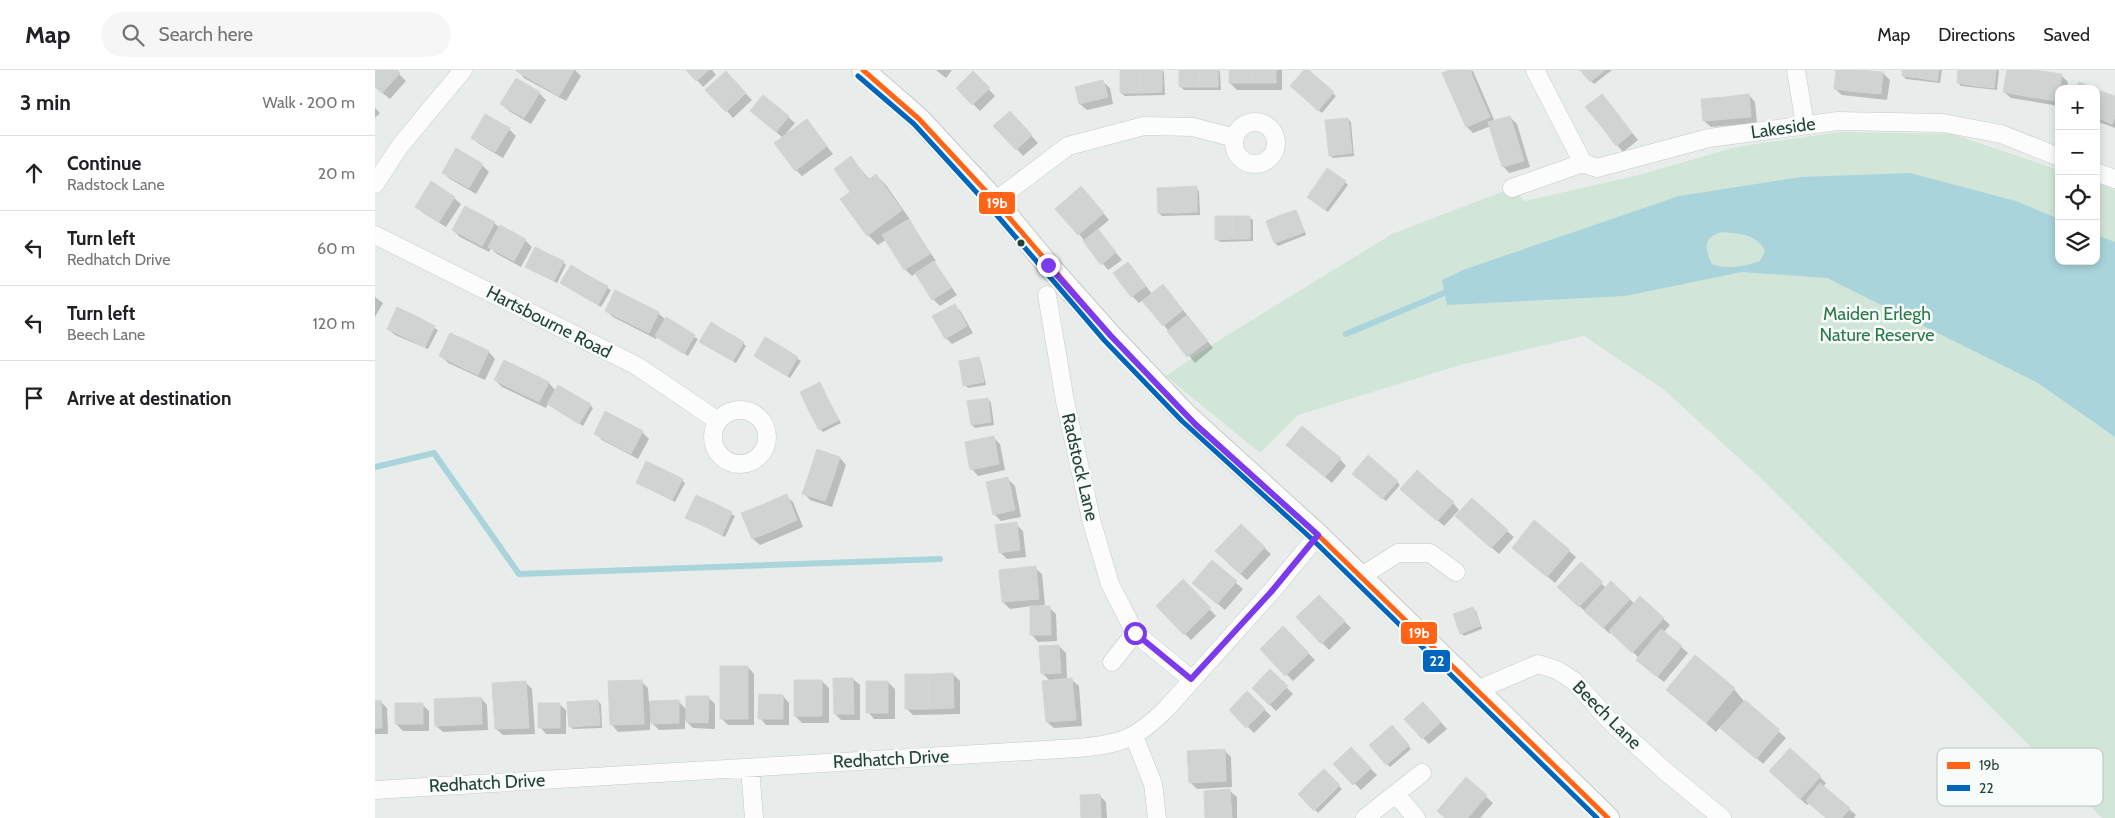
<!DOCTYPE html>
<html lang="en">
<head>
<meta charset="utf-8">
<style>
	body { margin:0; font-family:Cabin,sans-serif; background:#f6f6f6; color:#202124 }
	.controls { position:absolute; right:15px; top:15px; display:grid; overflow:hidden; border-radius:10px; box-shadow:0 2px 8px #0003 }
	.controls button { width:45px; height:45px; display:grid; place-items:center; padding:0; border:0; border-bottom:1px solid #e0e0e0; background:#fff; color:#202124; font:25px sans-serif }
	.stop { position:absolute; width:15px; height:15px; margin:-11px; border:4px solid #7c3aed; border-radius:50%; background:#fff }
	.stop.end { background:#7c3aed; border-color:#fff; box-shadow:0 1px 5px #0008 }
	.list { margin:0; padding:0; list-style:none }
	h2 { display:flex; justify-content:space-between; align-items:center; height:65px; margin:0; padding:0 20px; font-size:21px }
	h2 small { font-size:16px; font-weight:400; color:#757577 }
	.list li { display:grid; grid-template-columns:32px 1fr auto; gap:15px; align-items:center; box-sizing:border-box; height:75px; padding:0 20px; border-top:1px solid #e0e0e0 }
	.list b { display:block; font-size:19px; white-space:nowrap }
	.list p { margin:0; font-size:16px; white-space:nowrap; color:#757577 }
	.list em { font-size:16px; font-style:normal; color:#757577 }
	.icon { flex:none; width:28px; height:28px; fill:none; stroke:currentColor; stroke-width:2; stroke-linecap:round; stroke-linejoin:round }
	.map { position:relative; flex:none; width:1740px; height:748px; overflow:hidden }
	header { display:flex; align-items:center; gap:30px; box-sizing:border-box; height:70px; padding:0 25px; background:#fff; border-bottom:1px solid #e0e0e0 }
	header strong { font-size:24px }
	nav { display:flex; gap:28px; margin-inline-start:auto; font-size:18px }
	.search { width:350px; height:45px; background:#f6f6f6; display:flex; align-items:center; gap:12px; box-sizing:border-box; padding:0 18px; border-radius:28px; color:#757577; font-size:19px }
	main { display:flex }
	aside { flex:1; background:#fff }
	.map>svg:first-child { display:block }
</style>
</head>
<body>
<header>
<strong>Map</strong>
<div class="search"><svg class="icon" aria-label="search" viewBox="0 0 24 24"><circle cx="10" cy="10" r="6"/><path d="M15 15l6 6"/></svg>Search here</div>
<nav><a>Map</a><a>Directions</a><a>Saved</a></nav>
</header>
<main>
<aside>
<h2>3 min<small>Walk · 200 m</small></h2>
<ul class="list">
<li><svg class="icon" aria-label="ahead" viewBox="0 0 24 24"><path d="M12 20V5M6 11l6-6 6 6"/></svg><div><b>Continue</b><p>Radstock Lane</p></div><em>20 m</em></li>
<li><svg class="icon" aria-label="left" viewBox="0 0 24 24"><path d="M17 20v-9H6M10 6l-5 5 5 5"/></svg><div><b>Turn left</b><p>Redhatch Drive</p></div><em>60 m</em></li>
<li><svg class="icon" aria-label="left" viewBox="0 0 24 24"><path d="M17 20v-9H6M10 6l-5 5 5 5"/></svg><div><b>Turn left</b><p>Beech Lane</p></div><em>120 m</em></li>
<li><svg class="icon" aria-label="arrive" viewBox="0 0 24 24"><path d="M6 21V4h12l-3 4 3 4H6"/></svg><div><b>Arrive at destination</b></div></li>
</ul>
</aside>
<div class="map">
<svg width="1740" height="748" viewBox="0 0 1740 748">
	<rect width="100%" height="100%" fill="#e8edeb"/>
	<!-- green -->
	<path fill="#d1e6d8" d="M1464,62L1577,64L1684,100V191H1721V113L1740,120V748H1727L1389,411L1288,319L1209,266L1085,295L923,345L885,383L791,306L841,272L1017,164L1137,118L1150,131L1264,105L1361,77Z"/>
	<!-- water -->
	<path fill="#a9d4db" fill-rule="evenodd" d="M1535,103L1641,131L1684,149V191H1721V165L1740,172V367L1663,313L1452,208L1367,202L1250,226L1072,235L1067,210L1088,200L1304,126L1426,107ZM1347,162C1364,164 1381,163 1390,181L1385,191C1372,196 1350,200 1337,194C1329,177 1328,168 1347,162Z"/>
	<!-- shadow -->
	<path fill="#0003" d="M0,0H20L31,11L15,29L0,17Z
		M143,0H200L206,6L191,31L149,8Z
		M313,0H337L341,5L328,17Z
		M561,0H577L571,8Z
		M746,0H787L789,2L790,25L750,26L746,23Z
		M805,0H844L845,2L846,20H809L806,17Z
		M855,0H907V20H862L855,13Z
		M930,0L961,26L947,43L919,19Z
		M1078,0L1098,1L1120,52L1135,47L1142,54L1155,97L1134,103L1128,96L1116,56L1098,63L1092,57Z
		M1206,0H1237L1219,14Z
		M1462,0L1508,3L1515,10L1512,30L1467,25L1460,19Z
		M1529,0H1567L1565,13L1531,9L1528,6Z
		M1585,0H1624L1622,20L1586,16L1583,13Z
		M1633,0H1657L1686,5L1693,12L1691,19H1684V36L1636,28L1629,22Z
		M351,3L377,30L358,48L352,41Z
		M598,3L620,26L605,41L582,18Z
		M728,12L735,18L738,34L712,40L705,34Z
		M1721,20L1740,28V58L1721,51Z
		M164,23L171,30L156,54L134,41L127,34Z
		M1227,25L1263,70L1248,82L1242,75Z
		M1374,25L1380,32L1382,53L1336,57L1329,51Z
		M0,38L5,43L0,48Z
		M376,41L413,47L420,53L410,65L431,50L458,84L427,106L421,100L408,68Z
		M641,49L663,73L648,86L642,79Z
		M973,49L976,52L979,86L958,88L955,85Z
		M134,59L141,66L128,88L104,74L98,68Z
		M81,80L107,95L114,102L101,124L75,109L68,103Z
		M476,88L495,110L501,105L511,115L536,151L535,152L561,191L558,193L565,200L582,225L565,236L558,229L541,203L537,206L530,199L512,169L503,175L493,165L477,122Z
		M970,112L973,115L953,142L937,130Z
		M821,118L824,121L825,145L787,146L784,143Z
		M713,125L734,150L722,160L747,190L733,200L704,164Z
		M79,128L86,134L71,157L48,143L42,137Z
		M920,141L923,144L931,165L903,176L900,173L892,151Z
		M874,147L878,150V171L845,172L842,169Z
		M119,153L125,158L150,170L157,177L146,197L122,184L116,178L114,182L85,167L78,160Z
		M188,192L191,195L182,213L151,197Z
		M196,197L236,220L226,237L186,213Z
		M759,200L777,224L794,222L838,278L820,293L768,230L764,233L757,226Z
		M0,227L8,233L0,247Z
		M580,235L586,242L598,263L577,274L571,268Z
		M23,239L63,260L53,279L20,265L13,259Z
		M231,240L283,243L291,250L323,269L313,286L282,266L281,269L238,247Z
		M76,265L114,282L120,289L110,310L73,293L66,286Z
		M390,269L426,291L415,308L380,286Z
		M368,273L371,276L361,293L329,275Z
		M603,289L606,292L611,315L593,318L590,315Z
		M129,292L174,313L181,321L215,335L218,338L208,356L173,334L171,338L127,317L120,310Z
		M444,313L466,353L448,362L445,359Z
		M613,329L616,333L619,355L600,358L597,355Z
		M267,362L274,369L263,389L227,370L220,363Z
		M618,367L625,374L630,400L603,406L597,399Z
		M443,380L465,388L471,395L457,437L435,430L429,423Z
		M919,381L965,389L971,396L957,413Z
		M982,406L1022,412L1025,415L1011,431Z
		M633,409L640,416L646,447L626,451L619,444Z
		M307,410L310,413L300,432L262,413Z
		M1034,425L1078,433L1084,440L1069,456Z
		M411,426L418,432L428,457L385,475L378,469Z
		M321,427L360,446L350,467L312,448Z
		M1088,453L1132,461L1139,467L1124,484Z
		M641,454L648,461L651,487L632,489L625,482Z
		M866,456L896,484L872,510L848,488Z
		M1138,478L1194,481L1201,487L1180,513Z
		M837,492L868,519L850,540L825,519Z
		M1206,494L1231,518L1236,513L1260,534L1266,528L1295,555L1289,562L1313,583L1289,612L1269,596L1264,588L1237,562L1235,564L1191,524Z
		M660,498L667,504L670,535L664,536V538L674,537L681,544L682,571L663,572L657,565L656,536L635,539L628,532L625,501Z
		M808,511L841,546L816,570L782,536Z
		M944,526L976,558L954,580L923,548Z
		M1097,538L1101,541L1107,559L1089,566L1086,563Z
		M908,558L940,590L918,611L887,579Z
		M684,576L691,583L692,610H697L704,616L707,656L679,658L672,652L675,611L667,603Z
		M1321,587L1359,619L1368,630L1411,668L1388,694L1346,656L1341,662L1293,620Z
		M373,597L379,604V655H353L346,648Z
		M895,601L918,624L901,641L878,618Z
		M578,604L585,611V644L538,645L531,638Z
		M478,609L485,615V650H466L460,644Z
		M266,611L273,618L274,632L303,631L312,640L333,627L340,634V659L318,658L310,650V659L284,660L275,651V660L243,662L237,655Z
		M447,611L454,618V653H427L420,646Z
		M150,612L157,619L160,664L128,665L121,659Z
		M513,612L520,619V649H499L493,642Z
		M872,623L896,646L879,663L856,640Z
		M408,626L414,633V655H391L385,648Z
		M106,628L112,635L113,660L68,662L61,656Z
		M223,631L226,634L227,658L198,659L195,656Z
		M0,632H6L12,638L13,664H0Z
		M47,634L54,641V661H28L21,654Z
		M184,634L191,640V664H171L165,657Z
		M1055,640L1072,659L1054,674L1048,668Z
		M1020,660L1036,679L1015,697L1012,694Z
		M976,679L1002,705L986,720L960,694Z
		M849,680L856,687L857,717L822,719L815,712Z
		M949,701L967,719L943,743L925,724Z
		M1445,707L1451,713L1448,717L1481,745L1479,748H1452L1434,733L1432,735L1402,708Z
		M1091,709L1118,733L1105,748H1071Z
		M855,721L862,727V748H832Z
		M724,725L731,732L732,748H708Z"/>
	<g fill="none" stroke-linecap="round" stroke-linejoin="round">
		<!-- stream -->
		<path stroke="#a9d4db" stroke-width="6" d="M971,264L1069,223
			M0,397L59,383L144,504L565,489"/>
	</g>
	<!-- building -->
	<path fill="#cfd4d2" stroke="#d1d6d4" d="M0,0H22L25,3L7,23L0,17Z
		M142,0H199L184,26L141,1Z
		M311,0H334L321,11Z
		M745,0H766V23H745Z
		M766,0H787V22L766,23Z
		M804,0H824V17H804Z
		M824,0H843V17H824Z
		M854,0H877V13H854Z
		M877,0H901V13H877Z
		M929,0H934L945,10L929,28L915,16Z
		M1075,0H1095L1103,20L1079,30L1067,3Z
		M1205,0H1230L1215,12Z
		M1461,0H1485L1482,22L1459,19Z
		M1485,0L1508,2L1506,24L1482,22Z
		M1527,0H1546L1544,8L1527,6Z
		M1546,0H1564L1562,11L1544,8Z
		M1583,0H1602L1600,16L1582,13Z
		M1602,0H1621L1619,18L1600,16Z
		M1632,0H1659L1655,27L1628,22Z
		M1659,0L1687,4L1682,31L1655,27Z
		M351,1L371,23L351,42L330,20Z
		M598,1L615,18L597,35L581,18Z
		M141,8L165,22L149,48L125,34Z
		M728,10L733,27L704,34L700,17Z
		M945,10L959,22L943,41L929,28Z
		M1704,12L1721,19H1701Z
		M1103,20L1115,47L1091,57L1079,30Z
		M1725,21L1740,26V46L1737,54L1721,47V30Z
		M1227,24L1242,43L1226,56L1210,37Z
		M1374,24L1376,47L1352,49L1350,27Z
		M388,25L414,46L401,62L375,41Z
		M1350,27L1352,49L1328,51L1326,29Z
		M635,41L657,65L641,80L618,56Z
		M1242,43L1257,63L1241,76L1226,56Z
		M110,44L135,58L120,82L96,68Z
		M1135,46L1142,68L1120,75L1113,52Z
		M973,48L975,65L952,68L950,50Z
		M432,49L452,76L420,101L399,73Z
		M975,65L977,83L954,86L952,68Z
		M1142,68L1149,91L1127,97L1120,75Z
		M81,78L108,94L94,118L67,103Z
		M476,86L493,110L501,104L527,140L492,166L465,129L475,122L459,99Z
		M952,98L971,111L960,126L942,113Z
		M56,111L80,127L64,152L40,137Z
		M942,113L960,126L950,140L932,127Z
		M706,116L729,143L703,165L680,139Z
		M822,116V142L803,143L802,117Z
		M802,117L803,143H783L782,118Z
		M90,136L120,152L107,176L77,160Z
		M921,140L929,162L914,168L906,145Z
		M906,145L914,168L899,173L891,151Z
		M840,146H858V169L840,170Z
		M858,146H875V169H858Z
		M534,149L555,184L529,200L507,165Z
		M125,155L151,169L139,191L113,177Z
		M723,159L741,182L726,195L708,171Z
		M160,177L174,184L164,204L150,197Z
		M174,184L189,191L179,211L164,204Z
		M559,191L576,218L557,230L540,203Z
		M753,192L771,216L756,227L738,203Z
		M196,195L214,206L204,224L185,213Z
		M214,206L233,216L223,235L204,224Z
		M788,214L808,240L788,256L767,231Z
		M240,220L262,231L252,252L230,241Z
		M262,231L284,242L274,263L252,252Z
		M580,234L592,256L570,269L557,246Z
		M22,237L41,246L31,268L12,259Z
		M812,245L833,271L812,287L792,261Z
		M41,246L60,256L50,277L31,268Z
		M291,247L306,256L294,275L280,266Z
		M336,252L352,262L341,281L324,272Z
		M306,256L320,265L309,284L294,275Z
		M352,262L369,272L358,291L341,281Z
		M75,263L95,272L84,296L64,286Z
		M390,267L407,277L395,296L379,286Z
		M95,272L114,281L103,305L84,296Z
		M407,277L423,287L412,306L395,296Z
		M604,287L609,312L588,316L584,291Z
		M129,290L152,301L141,321L119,310Z
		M152,301L174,312L164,332L141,321Z
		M445,312L454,331L434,341L425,322Z
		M183,315L200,325L188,344L172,334Z
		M200,325L216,334L204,354L188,344Z
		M613,328L616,352L596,355L592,331Z
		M454,331L464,350L444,360L434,341Z
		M230,341L249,351L237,374L219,364Z
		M249,351L268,361L256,384L237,374Z
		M927,356L946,372L930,391L911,375Z
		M619,366L624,394L595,400L590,372Z
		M946,372L966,388L950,407L930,391Z
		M442,379L465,387L458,409L435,401Z
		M993,385L1008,398L992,416L977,404Z
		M271,391L290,400L279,421L261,413Z
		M1008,398L1023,411L1007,429L992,416Z
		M290,400L308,409L297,430L279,421Z
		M1042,400L1060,416L1043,435L1025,419Z
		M435,401L458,409L450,431L427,424Z
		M633,407L640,440L618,445L611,412Z
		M1060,416L1079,432L1062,451L1043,435Z
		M412,424L422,450L400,460L389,434Z
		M321,425L339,433L329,456L310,448Z
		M1097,428L1115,444L1098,462L1080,446Z
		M339,433L357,442L347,465L329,456Z
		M389,434L400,460L377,469L366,443Z
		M1115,444L1133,460L1116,478L1098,462Z
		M1159,450L1177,465L1155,493L1137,478Z
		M642,452L645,480L624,483L620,455Z
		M866,454L890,477L865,504L840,481Z
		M1177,465L1195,480L1172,507L1155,493Z
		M837,490L862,511L842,534L817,513Z
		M1206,492L1228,512L1204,537L1182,517Z
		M661,496L664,529L627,532L624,500Z
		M808,509L836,538L809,565L781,536Z
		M1236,511L1255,529L1228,558L1209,541Z
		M944,525L970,551L946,574L921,547Z
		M1265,526L1289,548L1257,583L1234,561Z
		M655,536H675L676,565H655Z
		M1098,537L1105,556L1085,564L1078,544Z
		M908,556L934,583L910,606L885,579Z
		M1286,559L1307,576L1282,607L1261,590Z
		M684,575L686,603L666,604L664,576Z
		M1320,585L1360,618L1331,653L1291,620Z
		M345,596H373V649H345Z
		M895,599L913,616L894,635L877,618Z
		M578,603L579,638L554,639V604Z
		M530,604H554V639H530Z
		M458,608H478L479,644H459Z
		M697,608L701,650L671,652L667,611Z
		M267,610L269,654L235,655L233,611Z
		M419,610H447V646H419Z
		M151,611L154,658L120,659L117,613Z
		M491,611H513V643H491Z
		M872,621L890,639L871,658L854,640Z
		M384,624L408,625V649H383Z
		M311,626H334L333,653L311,652Z
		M106,627L107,654L84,655L83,628Z
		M83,628L84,655L60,656L59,629Z
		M6,630L7,658H0V631Z
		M223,630L225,655L209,656L208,631Z
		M304,630V653L276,654L275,631Z
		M1370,630L1405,660L1381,689L1345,658Z
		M208,631L209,656L194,657L192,632Z
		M1048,632L1066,652L1047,669L1029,649Z
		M20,633H48V654H20Z
		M163,633H185V658H163Z
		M1017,655L1034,675L1023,685L1006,665Z
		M1006,665L1023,685L1011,695L994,675Z
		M976,677L996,698L978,715L958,694Z
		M1415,678L1446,706L1425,729L1394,701Z
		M850,679L851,711L814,713L812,681Z
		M949,699L965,715L952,728L936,711Z
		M1091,707L1112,725L1093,748H1070L1062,741Z
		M936,711L952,728L939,741L923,724Z
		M1445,713L1475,738L1467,748H1451L1431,731Z
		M855,719L857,748H830L829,721Z
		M725,724L726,748H706L705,725Z"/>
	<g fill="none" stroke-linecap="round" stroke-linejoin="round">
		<!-- minor casing -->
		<g stroke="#c5cac8" stroke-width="19">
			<path id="minor" d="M1160,0L1208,93
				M1421,0L1430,55
				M859 73a21 21 0 1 1 42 0a21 21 0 1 1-42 0Z
				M1721,102L1740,109
				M0,114L25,76L88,0
				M1137,118L1208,93L1222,98L1334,68L1463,51L1568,53L1626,64L1684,87
				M620,131L693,76L769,56L818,57L860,68
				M0,165L262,296L343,351
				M672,225L690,331L717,453L735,514L760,563L816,609
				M338 367a27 27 0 1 1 54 0a27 27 0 1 1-54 0Z
				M985,507L1023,483H1055L1081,502
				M737,592L760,563
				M1102,620L1163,594L1182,600L1199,611L1234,650L1290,701L1347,748
				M759,666L778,714L782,748
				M375,698L379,748
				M0,720L702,678C746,674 760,670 792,638L896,522L943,465
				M1021,724L1041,748
				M990,748L1047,703"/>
		</g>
		<!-- tertiary casing -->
		<g stroke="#c5cac8" stroke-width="24">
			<path id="tertiary" d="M488,0L544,49L620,131L673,195L735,265L812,346L943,465L1233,748"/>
		</g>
		<!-- minor -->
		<use href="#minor" stroke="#fcfcfc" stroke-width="18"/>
		<!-- tertiary -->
		<use href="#tertiary" stroke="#fcfcfc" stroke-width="22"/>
		<!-- bus-1 casing -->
		<g stroke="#f7fbf9" stroke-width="9">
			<path id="bus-1" d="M488,0L544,49L620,131L735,265L812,346L943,465L1233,748"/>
		</g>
		<!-- bus-2 casing -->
		<g stroke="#f7fbf9" stroke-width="9">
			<path id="bus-2" d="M483,6L539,54L614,136L729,270L807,351L938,470L1222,748"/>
		</g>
		<!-- bus-1 -->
		<use href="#bus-1" stroke="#ff6417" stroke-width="5"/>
		<!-- bus-2 -->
		<use href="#bus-2" stroke="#0065bd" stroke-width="5"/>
	</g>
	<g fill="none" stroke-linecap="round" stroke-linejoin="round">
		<!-- route -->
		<path stroke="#7c3aed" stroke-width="6" d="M673,195L735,265L821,355L943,465L896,522L816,609L760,563"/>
	</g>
	<!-- markers -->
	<circle fill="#24423a" stroke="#f7fbf9" stroke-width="2" cx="646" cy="173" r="4.5"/>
	<g text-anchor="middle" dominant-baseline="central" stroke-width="5" stroke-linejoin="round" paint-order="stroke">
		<!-- street labels -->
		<g font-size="18" fill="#24423a" stroke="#f7fbf9">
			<text transform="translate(1408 58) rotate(-8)">Lakeside</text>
			<text transform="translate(174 252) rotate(27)">Hartsbourne Road</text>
			<text transform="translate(705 397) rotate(77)">Radstock Lane</text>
			<text transform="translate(1232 645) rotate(45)">Beech Lane</text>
			<text transform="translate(516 689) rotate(-3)">Redhatch Drive</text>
			<text transform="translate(112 713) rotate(-3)">Redhatch Drive</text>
		</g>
		<!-- park labels -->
		<g font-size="18" fill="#2d7a4b" stroke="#f7fbf9">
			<text x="1502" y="244">Maiden Erlegh<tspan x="1502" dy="21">Nature Reserve</tspan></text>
		</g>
	</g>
	<!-- legend -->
	<rect x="1562" y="678" width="166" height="58" rx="8" fill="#f7fbf9" stroke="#b8c4c0" stroke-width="1"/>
	<rect x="1572" y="692" width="23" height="7" fill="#ff6417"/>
	<rect x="1572" y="715" width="23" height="6" fill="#0065bd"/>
	<g font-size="14" fill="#24423a">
		<text x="1604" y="700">19b</text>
		<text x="1604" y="723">22</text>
	</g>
	<g stroke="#f7fbf9" stroke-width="2">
		<rect x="603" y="121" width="38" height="24" rx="5" fill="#ff6417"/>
		<rect x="1025" y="551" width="38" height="24" rx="5" fill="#ff6417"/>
		<rect x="1047" y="579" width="29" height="24" rx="5" fill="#0065bd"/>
	</g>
	<g font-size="14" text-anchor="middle" font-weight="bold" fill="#fff">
		<text x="622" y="138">19b</text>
		<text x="1044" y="568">19b</text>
		<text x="1062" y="596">22</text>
	</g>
</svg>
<div class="controls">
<button>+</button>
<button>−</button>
<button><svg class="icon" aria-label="locate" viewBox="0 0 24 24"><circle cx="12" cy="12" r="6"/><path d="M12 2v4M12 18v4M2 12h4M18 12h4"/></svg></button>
<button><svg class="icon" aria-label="layers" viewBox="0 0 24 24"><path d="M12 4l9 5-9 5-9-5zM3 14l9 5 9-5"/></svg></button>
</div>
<div class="stop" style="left:760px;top:563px"></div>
<div class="stop end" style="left:673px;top:195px"></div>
</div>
</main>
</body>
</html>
